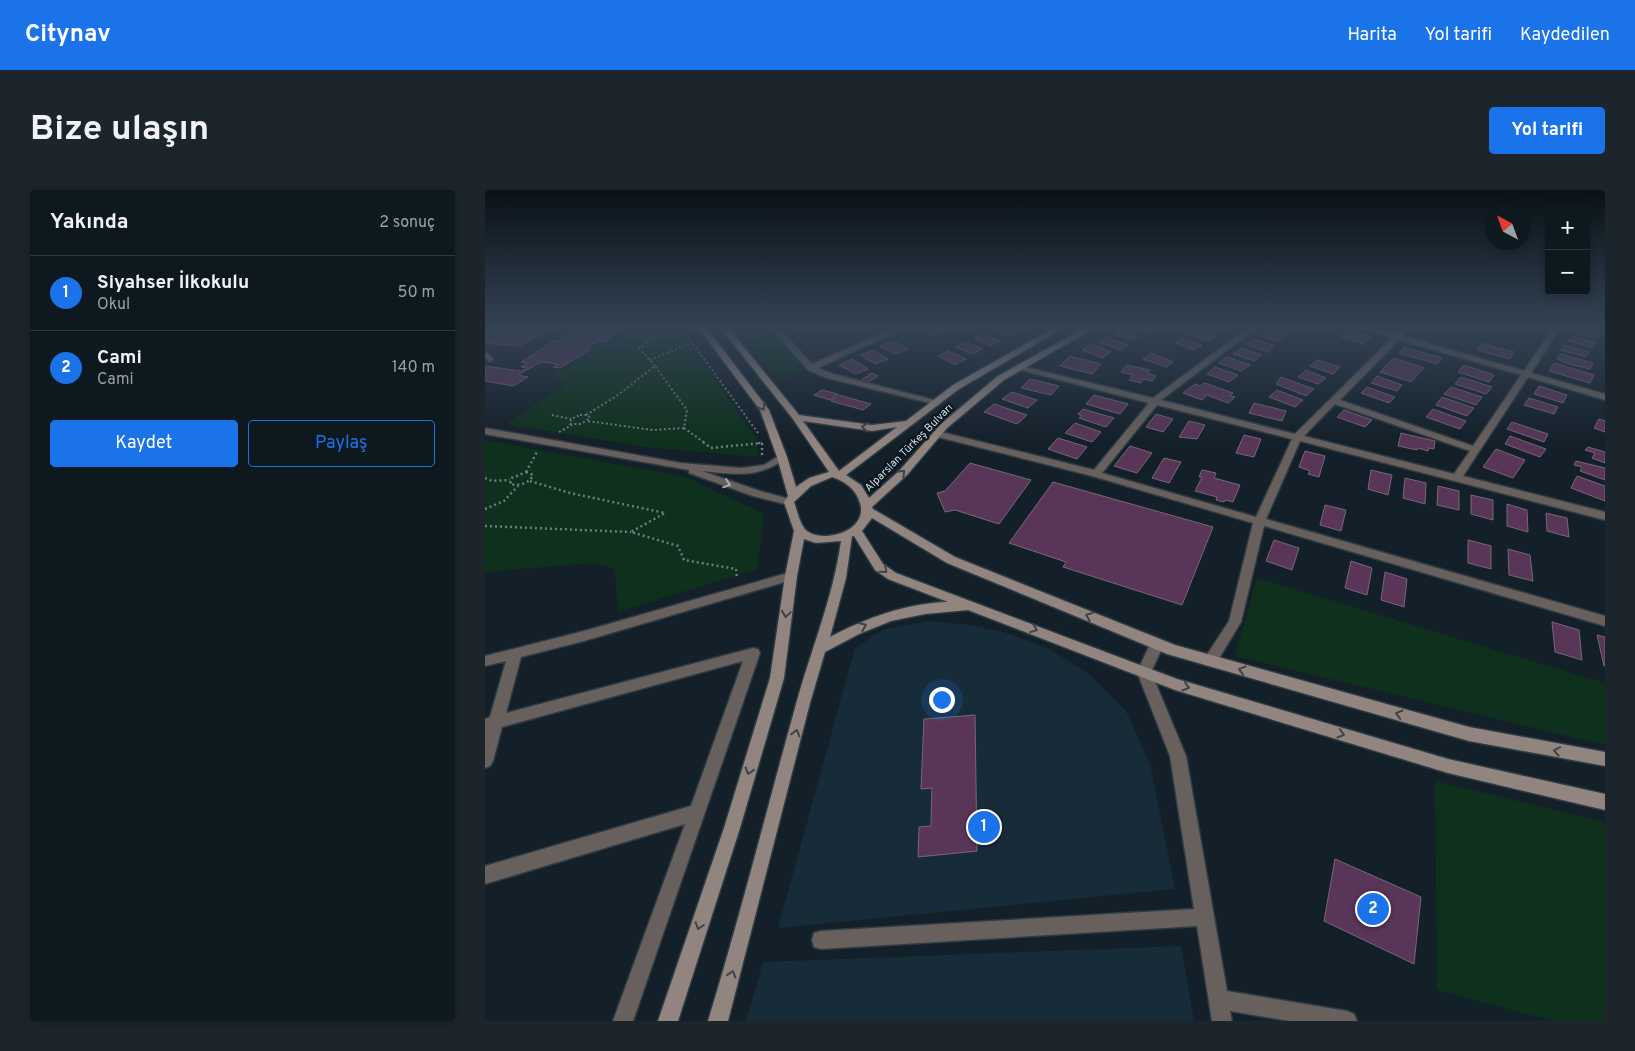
<!DOCTYPE html>
<html lang="tr">
<head>
<meta charset="utf-8">
<style>
	body { margin:0; font-family:Overpass,sans-serif; background:#1c252c; color:#f1f3f6 }
	.controls { position:absolute; right:15px; top:15px; display:grid; overflow:hidden; border-radius:5px; box-shadow:0 2px 8px #0003 }
	.controls button { width:45px; height:45px; display:grid; place-items:center; padding:0; border:0; border-bottom:1px solid #2e373d; background:#0e181f; color:#f1f3f6; font:25px sans-serif }
	.compass { position:absolute; left:1000px; top:15px; width:45px; height:45px; border-radius:50%; background:#0e181f; box-shadow:0 2px 8px #0003; rotate:319deg }
	.you { position:absolute; left:456px; top:509px; width:18px; height:18px; margin:-12px; border:4px solid #fff; border-radius:50%; background:#1a73e8; box-shadow:0 0 0 8px #1a73e833 }
	.badge { display:grid; place-items:center; width:32px; height:32px; border-radius:50%; background:#1a73e8; color:#fff; font-size:16px; font-weight:700 }
	.pin { position:absolute; translate:-50% -50%; border:2px solid #fff; box-shadow:0 1px 5px #0006 }
	.list { margin:0; padding:0; list-style:none }
	h2 { display:flex; justify-content:space-between; align-items:center; height:65px; margin:0; padding:0 20px; font-size:21px }
	h2 small { font-size:16px; font-weight:400; color:#9ba0a4 }
	.list li { display:grid; grid-template-columns:32px 1fr auto; gap:15px; align-items:center; box-sizing:border-box; height:75px; padding:0 20px; border-top:1px solid #2e373d }
	.list b { display:block; font-size:19px; white-space:nowrap }
	.list p { margin:0; font-size:16px; white-space:nowrap; color:#9ba0a4 }
	.list em { font-size:16px; font-style:normal; color:#9ba0a4 }
	.actions { display:flex; gap:10px; padding:15px 20px }
	.actions a { flex:1; padding:11px 0; border:1px solid #1a73e8; border-radius:5px; text-align:center; font-size:18px; color:#1a73e8 }
	.actions .main { background:#1a73e8; color:#fff }
	.map { position:relative; flex:none; width:1120px; height:831px; overflow:hidden; border-radius:5px }
	header { display:flex; align-items:center; gap:30px; box-sizing:border-box; height:70px; padding:0 25px; background:#1a73e8; color:#fff }
	header strong { font-size:24px }
	nav { display:flex; gap:28px; margin-inline-start:auto; font-size:18px }
	.intro { display:flex; align-items:center; justify-content:space-between; box-sizing:border-box; height:120px; padding:0 30px }
	h1 { margin:0; font-size:35px }
	.button { padding:12px 22px; border-radius:5px; background:#1a73e8; color:#fff; font-size:18px; font-weight:700 }
	main { display:flex; gap:30px; padding:0 30px }
	aside { flex:1; background:#0e181f; border-radius:5px; box-shadow:0 2px 8px #0003 }
	.map>svg:first-child { display:block }
</style>
</head>
<body>
<header>
<strong>Citynav</strong>
<nav><a>Harita</a><a>Yol tarifi</a><a>Kaydedilen</a></nav>
</header>
<div class="intro"><h1>Bize ulaşın</h1><a class="button">Yol tarifi</a></div>
<main>
<aside>
<h2>Yakında<small>2 sonuç</small></h2>
<ul class="list">
<li><span class="badge">1</span><div><b>Siyahser İlkokulu</b><p>Okul</p></div><em>50 m</em></li>
<li><span class="badge">2</span><div><b>Cami</b><p>Cami</p></div><em>140 m</em></li>
</ul>
<div class="actions"><a class="main">Kaydet</a><a>Paylaş</a></div>
</aside>
<div class="map">
<svg width="1120" height="831" viewBox="0 0 1120 831">
	<rect width="100%" height="100%" fill="#132029"/>
	<!-- built -->
	<path fill="#182b38" d="M446,431L486,435L522,443L564,459L603,483L641,521L665,574L690,699L293,738L370,458L399,439Z
		M696,756L709,831H261L278,772Z"/>
	<!-- green -->
	<path fill="#0e301c" d="M152,136H193L272,250L273,267L159,257L21,234L81,195L66,187L116,154L130,152Z
		M250,136H282L318,179L294,190Z
		M0,250L201,287L279,324L272,379L133,422L130,379L109,373L0,382Z
		M772,388L1120,493V555L750,466Z
		M950,591L1120,632V831H1068L952,800Z"/>
	<!-- building -->
	<path fill="#593557" stroke="#766875" d="M21,136H65L67,137L35,156L0,153V149Z
		M95,136H144L119,152L113,151L102,158L106,159L75,178L68,177L73,174L56,172L33,185L43,187L28,196L0,191V176L36,181L43,178L36,177L42,173L36,172L69,151L75,152L80,149L75,148Z
		M306,136H329L311,141Z
		M437,136H451L460,140L448,146L433,138Z
		M513,136H523L534,141L524,146L508,139Z
		M642,136H665L671,138L662,144Z
		M734,136L739,138L733,143L713,137Z
		M806,136L811,138L804,144L783,137Z
		M1090,136L1114,143L1111,148L1087,141Z
		M708,138L731,146L723,151L700,143Z
		M636,139L654,146L647,150L629,144Z
		M782,140L801,146L794,152L775,146Z
		M865,140L886,147L878,154L856,147Z
		M499,144L515,151L505,156L489,148Z
		M1086,146L1111,152L1108,158L1083,151Z
		M621,147L643,155L635,160L613,152Z
		M697,148L717,155L709,160L690,153Z
		M768,149L790,156L783,162L761,154Z
		M408,151L423,159L410,164L395,156Z
		M480,152L497,159L488,164L471,157Z
		M997,153L1029,162L1025,169L992,160Z
		M607,154L626,162L617,168L597,160Z
		M1079,155L1104,162L1101,167L1076,160Z
		M919,157L957,168L952,174L914,163Z
		M756,158L777,165L770,171L748,164Z
		M388,160L403,169L390,174L375,165Z
		M464,161L481,169L470,175L453,166Z
		M666,163L688,172L681,177L658,169Z
		M1075,164L1108,173L1105,179L1084,174L1072,169Z
		M585,166L616,174L607,184L575,176Z
		M742,167L765,175L756,181L734,173Z
		M909,168L939,178L926,192L895,182Z
		M367,169L383,179L371,184L354,175Z
		M832,170L855,177L848,184L825,176Z
		M1069,173L1109,185L1105,193L1064,181Z
		M642,175L665,180L662,183L671,186L667,191L658,189L656,193L644,190L648,185L636,182Z
		M979,175L1009,185L1004,192L973,182Z
		M730,177L753,185L744,192L722,184Z
		M821,180L841,188L833,194L813,187Z
		M387,183L393,186L383,192L376,190Z
		M892,186L917,195L912,201L886,193Z
		M796,187L829,199L821,206L791,194Z
		M976,187L1007,197L1001,204L970,194Z
		M545,189L574,196L566,205L536,198Z
		M720,193L748,203L745,206L750,207L743,213L722,205L717,210L698,203L710,194L715,196Z
		M1054,196L1082,205L1078,213L1049,204Z
		M882,197L910,207L904,213L876,203Z
		M966,197L997,207L991,215L959,204Z
		M337,200L353,204L345,210L329,205Z
		M792,200L818,210L810,217L784,207Z
		M527,202L552,210L543,218L517,209Z
		M354,205L386,214L378,220L346,211Z
		M609,205L643,214L635,224L601,214Z
		M957,207L989,218L982,226L951,215Z
		M1044,208L1073,217L1069,224L1039,215Z
		M769,213L801,221L797,231L764,223Z
		M509,214L542,225L532,234L499,222Z
		M598,219L629,228L621,237L594,228L597,226L593,224Z
		M948,219L981,231L975,239L941,227Z
		M859,220L887,230L880,237L852,227Z
		M671,224L688,229L678,242L661,237Z
		M1114,229L1120,231V242L1109,238Z
		M704,231L720,235L712,249L694,247Z
		M1027,232L1063,244L1059,252L1022,239Z
		M590,233L616,242L607,252L580,243Z
		M916,243L950,251L949,259L944,258L943,261L933,258L932,260L913,256Z
		M759,245L776,249L769,267L751,263Z
		M1025,246L1061,259L1055,267L1020,254Z
		M573,248L602,257L592,269L563,259Z
		M645,256L667,263L652,283L629,276Z
		M1103,257L1120,262V273L1107,268L1110,263L1100,260Z
		M1011,259L1040,270L1028,288L998,277Z
		M820,261L840,266L834,287L823,284L825,281L814,277Z
		M679,268L696,272L684,293L667,288Z
		M1091,271L1120,278V290L1095,281L1097,277L1089,275Z
		M485,273L546,290L514,334L470,320L460,322L452,303L460,301Z
		M717,280L731,283L729,288L755,295L748,312L740,310L739,312L731,310L732,307L710,301L717,287H714Z
		M886,280L907,285L903,305L883,299Z
		M1092,286L1120,296V311L1086,298Z
		M920,288L941,293L940,314L918,308Z
		M568,292L728,337L697,415L578,377L581,372L524,353Z
		M953,296L974,301V320L952,315Z
		M986,305L1008,310V330L986,324Z
		M1022,314L1042,320L1043,342L1022,336Z
		M840,315L861,320L856,341L835,335Z
		M1061,323L1082,328L1084,347L1062,341Z
		M789,350L814,358L807,380L781,371Z
		M983,350L1006,356V379L983,373Z
		M1023,359L1045,365L1048,391L1024,385Z
		M866,371L887,378L882,405L860,398Z
		M900,382L922,389L919,417L896,410Z
		M1067,432L1094,440L1097,470L1070,462Z
		M1112,445L1120,447V476H1119Z
		M490,525L492,661L433,667L434,637L446,636L447,598L436,599L439,529Z
		M850,669L936,707L929,774L839,731Z"/>
	<g fill="none" stroke-linecap="round" stroke-linejoin="round">
		<!-- lane casing -->
		<g stroke="#2e3b43" stroke-width="7">
			<path id="lane" d="M0,140L7,136
				M0,165L5,169"/>
		</g>
		<!-- street casing -->
		<g stroke="#2e3b43" stroke-width="3">
			<path id="street" d="M284,136H292L327,174L413,136H424L333,178L348,184L457,212L453,215L342,188L323,180Z
				M765,136H774L676,210L810,244L907,148L871,136H884L911,144L918,136H927L918,146L1039,181L1069,136H1077L1046,183L1120,204V210L1043,187L978,286L1120,322V330L815,251L781,329L1120,426V436L779,336L756,432L730,475L725,476L720,475L718,471L744,431L768,333L607,286L449,246L447,244L452,241L609,280L664,213L532,179V175L668,208ZM914,150L1036,185L988,256L855,210ZM850,214L985,261L969,284L819,246ZM672,215L807,249L771,327L617,283Z
				M0,238L196,273L256,278L279,275L297,264L302,267L300,269C271,289 250,284 217,281L275,301L308,310L309,312L304,315L268,306L204,283V280L0,244Z
				M306,382L310,383L312,386L310,389L99,451L36,467L21,523L268,458L273,459L275,463L148,831H128L200,634L0,694V676L206,616L258,471L17,537L8,571L5,576L0,578V529L5,527L21,471L0,476V466L99,441Z
				M672,449L677,450L679,454L666,482L701,566L742,801L862,821L869,824L872,831H804L745,821L747,831H727L712,736L336,759L329,757L327,750L329,743L336,741L709,719L685,566L652,482L667,450Z"/>
		</g>
		<!-- secondary casing -->
		<g stroke="#2e3b43" stroke-width="3">
			<path id="secondary" d="M212,136H220L284,220L302,267L311,297L324,288L344,282L308,229L234,136H242L314,225L387,235L421,231L468,195L572,136H582L474,199L361,285L376,295L384,308L414,281L456,234L513,186L603,136H613L519,190L462,238L422,285L387,317L388,319L470,367L690,455L984,537L1120,562V576L984,551L682,464L462,373L387,328L377,341L398,374L411,383L692,489L963,569L1120,604V620L963,583L690,500L483,420L440,424L406,431L374,444L340,462L325,513L243,831H223C255,727 281,622 310,518C325,462 348,409 356,351L331,353L319,349L312,386L299,488L255,638L193,831H173L239,638L285,488L300,386L309,341L299,312L303,306L292,267L275,220ZM318,231L387,241L412,237L354,281ZM347,287C359,291 368,297 373,308C390,342 332,356 319,338C314,331 312,320 309,312L326,296ZM367,346H369L390,380L403,389L463,412C422,413 381,428 345,447L361,388Z"/>
		</g>
		<!-- path-far1 -->
		<path stroke="#707b83" stroke-width="2" stroke-dasharray="2 2.5" stroke-linecap="butt" d="M195,136L273,243
			M165,170L207,153
			M170,176L154,158L185,136
			M67,225L86,229
			M95,225H103L105,228L96,234H85L86,229Z
			M101,225L133,205L170,176L202,220L199,238L168,240L102,231
			M199,238L220,253
			M74,242L87,235
			M273,253H277"/>
		<!-- path -->
		<path stroke="#707b83" stroke-width="2.5" stroke-dasharray="2 3" stroke-linecap="butt" d="M218,252L226,258L277,253
			M277,253V267
			M41,282L52,262
			M41,282L48,285C44,294 34,296 25,294L27,288Z
			M0,288L7,291L25,290
			M45,291L85,303L180,323L146,342L193,356L199,370L251,379L252,389
			M0,319L19,311L33,296
			M0,336L146,342"/>
		<!-- lane -->
		<use href="#lane" stroke="#68605c" stroke-width="5"/>
		<!-- street -->
		<use href="#street" fill="#68605c" fill-rule="evenodd"/>
		<!-- secondary -->
		<use href="#secondary" fill="#92857f" fill-rule="evenodd"/>
	</g>
	<!-- one-way arrows -->
	<defs><path id="oneway-chevron" d="M-2-3.5L2.5 0L-2 3.5" fill="none" stroke-width="1.6" stroke-linecap="round" stroke-linejoin="round" transform="scale(1.25)"/></defs>
	<g stroke="#404346">
		<use href="#oneway-chevron" transform="translate(277 217) rotate(58)"/>
		<use href="#oneway-chevron" transform="translate(380 237) rotate(-174)"/>
		<use href="#oneway-chevron" transform="translate(417 283) rotate(-45)"/>
		<use href="#oneway-chevron" transform="translate(399 380) rotate(41)"/>
		<use href="#oneway-chevron" transform="translate(301 424) rotate(98)"/>
		<use href="#oneway-chevron" transform="translate(604 426) rotate(-158)"/>
		<use href="#oneway-chevron" transform="translate(378 436) rotate(-24)"/>
		<use href="#oneway-chevron" transform="translate(549 439) rotate(21)"/>
		<use href="#oneway-chevron" transform="translate(757 480) rotate(-164)"/>
		<use href="#oneway-chevron" transform="translate(701 497) rotate(17)"/>
		<use href="#oneway-chevron" transform="translate(914 524) rotate(-164)"/>
		<use href="#oneway-chevron" transform="translate(311 543) rotate(-75)"/>
		<use href="#oneway-chevron" transform="translate(856 544) rotate(17)"/>
		<use href="#oneway-chevron" transform="translate(1072 561) rotate(-169)"/>
		<use href="#oneway-chevron" transform="translate(264 581) rotate(107)"/>
		<use href="#oneway-chevron" transform="translate(214 736) rotate(108)"/>
		<use href="#oneway-chevron" transform="translate(247 784) rotate(-73)"/>
	</g>
	<use stroke="#a9acae" href="#oneway-chevron" transform="translate(242 294) rotate(19)"/>
	<!-- sky -->
	<linearGradient id="sky" x2="0" y2="1"><stop stop-color="#0a1217"/><stop offset="0.54" stop-color="#334254"/><stop offset="1" stop-color="#334254" stop-opacity="0"/></linearGradient>
	<rect width="1120" height="253" fill="url(#sky)"/>
	<g text-anchor="middle" dominant-baseline="central" stroke-width="4.5" stroke-linejoin="round" paint-order="stroke">
		<!-- far-street labels -->
		<g font-size="11" fill="#d5dee4" stroke="#0a1720">
			<text transform="translate(424 258) rotate(-45)">Alparslan Türkeş Bulvarı</text>
		</g>
	</g>
</svg>
<div class="controls">
<button>+</button>
<button>−</button>
</div>
<svg class="compass" viewBox="-18 -18 36 36"><path d="M0-13l5 13h-10z" fill="#e53935"/><path d="M0 13l5-13h-10z" fill="#9ba0a4"/></svg>
<div class="you"></div>
<div class="pin badge" style="left:499px;top:637px">1</div>
<div class="pin badge" style="left:888px;top:719px">2</div>
</div>
</main>
</body>
</html>
